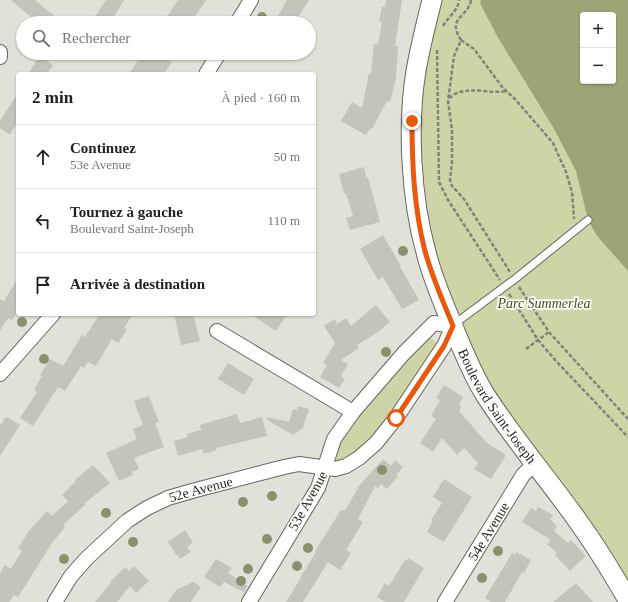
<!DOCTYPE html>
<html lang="fr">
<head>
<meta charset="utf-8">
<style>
	body { margin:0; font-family:"Times New Roman",serif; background:#f2f2f2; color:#202124 }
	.controls { position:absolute; right:12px; top:12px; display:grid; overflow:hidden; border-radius:4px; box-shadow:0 1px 3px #0004 }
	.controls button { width:36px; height:36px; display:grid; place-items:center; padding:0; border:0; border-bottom:1px solid #e0e0e0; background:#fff; color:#202124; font:20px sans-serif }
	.stop { position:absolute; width:12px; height:12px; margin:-9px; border:3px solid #ea580c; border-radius:50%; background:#fff }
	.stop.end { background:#ea580c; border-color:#fff; box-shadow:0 1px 4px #0008 }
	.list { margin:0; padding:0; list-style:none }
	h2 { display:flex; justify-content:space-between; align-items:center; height:52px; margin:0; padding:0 16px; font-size:17px }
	h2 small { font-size:13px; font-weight:400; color:#757577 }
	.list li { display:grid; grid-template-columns:26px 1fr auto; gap:12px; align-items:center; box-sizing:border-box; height:64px; padding:0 16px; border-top:1px solid #e0e0e0 }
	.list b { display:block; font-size:15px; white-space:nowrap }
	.list p { margin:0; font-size:13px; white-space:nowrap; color:#757577 }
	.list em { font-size:13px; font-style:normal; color:#757577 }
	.icon { flex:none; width:22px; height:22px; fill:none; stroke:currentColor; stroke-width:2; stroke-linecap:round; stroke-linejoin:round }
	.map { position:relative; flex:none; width:628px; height:602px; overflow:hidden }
	.search { position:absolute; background:#fff; box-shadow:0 1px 3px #0004; left:16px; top:16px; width:300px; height:44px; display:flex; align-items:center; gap:10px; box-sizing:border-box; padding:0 14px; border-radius:22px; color:#757577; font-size:15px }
	.panel { position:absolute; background:#fff; box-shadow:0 1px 3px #0004; left:16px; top:72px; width:300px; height:244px; border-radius:4px }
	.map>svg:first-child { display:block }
</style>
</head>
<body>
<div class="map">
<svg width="628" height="602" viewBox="0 0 628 602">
	<rect width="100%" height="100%" fill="#e0e1d9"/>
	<!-- green -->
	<path fill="#cfd4a7" d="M440,0H481V3L525,83L554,129L576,171L588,219L597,236L628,271V583L499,398L475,355L441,272L425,210L420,169L421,97L425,68Z
		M429,337L438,343L382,429L355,455L339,462L336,460L335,455L336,451L357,416Z"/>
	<!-- water -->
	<path fill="#9fa476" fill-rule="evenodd" d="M481,0H628V271L597,236L588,220L576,171L554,129L497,36L480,3ZM583,15H613V81H583Z"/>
	<!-- building -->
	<path fill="#c3c4bc" d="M11,0H35L63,23H38Z
		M106,0H124L110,23H91Z
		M178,0H206L191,23H163Z
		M287,0H309L299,16L311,23H289L278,16Z
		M386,0H402L395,46H398L396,78L390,102L387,101L372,129L370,128L366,135L341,121L352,102L362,108L369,73H371L374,44H378L382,22H379L382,7H385Z
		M126,53H158L172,62L164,74H129L138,60Z
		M39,56L53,65L47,74H28Z
		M18,93V121L10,135L0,128V121Z
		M364,167L366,177H368L380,222L350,230L346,218L353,216L346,193H344L339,174Z
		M383,235L401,266L400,267L419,300L402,309L383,277L378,280L360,249Z
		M18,278V311L12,320L8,318L0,331V299L4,301Z
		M376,305L390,322L378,332L357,345L359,348L341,360L348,364L341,376L345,379L339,388L320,377L327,365L323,363L335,343L324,326L335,319L337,324L346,318L351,326Z
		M104,314H133L124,328L127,330L118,343L112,339L96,366L88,362L84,368L81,366L65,391L58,387L33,426L20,418L37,392L34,390L42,376L40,375L50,359L63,366L82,335L85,337L99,315L102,317Z
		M174,314H193L200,341L181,345Z
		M250,314H287L276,331Z
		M228,363L254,379L244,395L218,379Z
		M444,385L463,397L459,405L461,407L459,411L487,443L506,455L491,479L474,469L478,463L464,448L457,455L442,438L433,452L420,443L436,419L431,416L440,400L436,398Z
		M149,396L159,422L155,423L164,447L134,458L139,469L132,472L133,475L119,481L106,453L137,439L133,429L143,425L134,401Z
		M298,406L309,409L303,428L293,435L267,420L268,417L289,422L293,409L297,410Z
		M237,414L240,423L262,417L267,436L216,448L217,450L204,454L202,449L178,456L174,441L188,437L187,434L201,430L200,425Z
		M6,417L20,425L0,456V426Z
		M383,459L391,466L395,460L403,467L396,475L398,476L387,489L381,484L378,488L375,486L358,519L363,522L346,550L351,553L346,561L340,570L328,562L303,602H286L301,578H300L316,552L315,551L341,510L344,511L346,509L359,486Z
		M93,465L110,483L85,503L86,504L63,525L65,527L52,543L18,597L14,595L9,602H0V573L5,565L11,569L22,551L18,548L29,531L47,511L52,516L68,501L62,495L76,481L75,480Z
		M444,479L472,497L444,542L427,532L433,521L431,520L442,503L433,497Z
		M538,507L553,515L550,519L557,526L554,531L568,543L571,540L586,556L570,571L555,555L557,553L547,544L551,540L522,522L531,508L536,511Z
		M185,530L193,542L187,547L191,552L180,559L177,555H176L168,542Z
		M516,552L531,560L524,573L522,572L505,602H491L485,598L512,553L515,555Z
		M408,558L424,568L404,602H385L377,597L385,583L389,586L405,560L406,561Z
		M216,559L232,568L228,573L247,586L244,592L224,582L220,587L204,577Z
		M134,566L149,581L136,593L130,586L117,602H95L111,583L110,582L125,567L129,571Z
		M193,582L201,587L191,602H168L176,590Z
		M576,583L593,602H553Z"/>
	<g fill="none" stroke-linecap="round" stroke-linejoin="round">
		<!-- lane casing -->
		<g stroke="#65665f" stroke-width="9">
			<path id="lane" d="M453,325L515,279L588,220"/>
		</g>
		<!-- street casing -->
		<g stroke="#65665f" stroke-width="16">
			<g id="street">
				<path d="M237,23L251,0"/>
				<path d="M0,52V57"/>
				<path d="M206,74L219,53"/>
				<path d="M217,331L353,412"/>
				<path d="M0,374L53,314"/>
				<path id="s1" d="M55,602L71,576L87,558L127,521L147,508L168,498L192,491L284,467L299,464L335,469L346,466L359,458L376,443L396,418L444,346L453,326L434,323L404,353L353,412L334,439L318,488L249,602"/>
				<path id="s2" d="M445,602L523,475L535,463"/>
			</g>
		</g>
		<!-- secondary casing -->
		<g stroke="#65665f" stroke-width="21">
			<g id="secondary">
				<path id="s3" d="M432,0C426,24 420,47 416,71C407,125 411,199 426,252C432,277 442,300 452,324C462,348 472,374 486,396C515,441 550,481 580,524C598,549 613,574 628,600"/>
			</g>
		</g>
		<!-- path -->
		<path stroke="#81827c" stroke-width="2.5" stroke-dasharray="4 2" stroke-linecap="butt" d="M471,0C468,18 446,17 461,40L454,56L448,101L452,130V162L450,180L452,186L464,199L510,272
			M443,26C448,17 458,11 459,0
			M461,40L474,49L503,88L515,99L553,143L566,172L572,192L574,219
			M437,50L439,182L448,200L500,280
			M449,98C451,97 454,94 457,93C471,87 492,94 507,91
			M519,287L549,332L628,419
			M509,294L538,340L556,361L628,437
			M526,349L549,332"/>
		<!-- lane -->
		<use href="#lane" stroke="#fff" stroke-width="7"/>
		<!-- street -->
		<use href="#street" stroke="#fff" stroke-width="14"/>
		<!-- secondary -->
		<use href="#secondary" stroke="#fff" stroke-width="19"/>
	</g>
	<!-- trees -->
	<g fill="#8d906e">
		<circle cx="262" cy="17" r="5"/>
		<circle cx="403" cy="251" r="5"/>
		<circle cx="22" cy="322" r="5"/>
		<circle cx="386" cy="352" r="5"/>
		<circle cx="44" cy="359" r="5"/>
		<circle cx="382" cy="470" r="5"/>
		<circle cx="272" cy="496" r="5"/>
		<circle cx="243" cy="502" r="5"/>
		<circle cx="106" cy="513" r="5"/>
		<circle cx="267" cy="539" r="5"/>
		<circle cx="133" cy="542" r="5"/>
		<circle cx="308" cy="548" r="5"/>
		<circle cx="498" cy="551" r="5"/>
		<circle cx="64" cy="559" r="5"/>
		<circle cx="297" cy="566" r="5"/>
		<circle cx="248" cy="569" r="5"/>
		<circle cx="482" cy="578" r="5"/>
		<circle cx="241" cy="581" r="5"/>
	</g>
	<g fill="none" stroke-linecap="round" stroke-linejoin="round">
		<!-- route -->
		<path stroke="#ea580c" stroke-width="5" d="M396,418L444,346L453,326C443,301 432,277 425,251C414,208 412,165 412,121"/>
	</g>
	<g text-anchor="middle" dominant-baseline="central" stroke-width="3.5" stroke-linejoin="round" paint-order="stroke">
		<!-- park labels -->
		<g font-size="14" font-style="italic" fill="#494d16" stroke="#fff">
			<text x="544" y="303">Parc Summerlea</text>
		</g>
		<!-- street labels -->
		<g font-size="14" fill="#272825" stroke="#fff">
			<text stroke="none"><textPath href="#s3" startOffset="426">Boulevard Saint-Joseph</textPath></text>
			<text stroke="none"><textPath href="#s1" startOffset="190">52e Avenue</textPath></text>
			<text transform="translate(308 501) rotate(-61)">53e Avenue</text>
			<text stroke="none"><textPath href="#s2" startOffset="83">54e Avenue</textPath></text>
		</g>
	</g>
</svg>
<div class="controls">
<button>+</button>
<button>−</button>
</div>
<div class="stop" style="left:396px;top:418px"></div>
<div class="stop end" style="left:412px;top:121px"></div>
<div class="search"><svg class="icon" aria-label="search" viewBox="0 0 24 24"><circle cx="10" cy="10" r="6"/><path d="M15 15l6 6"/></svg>Rechercher</div>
<section class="panel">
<h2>2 min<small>À pied · 160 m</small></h2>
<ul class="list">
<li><svg class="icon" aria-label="ahead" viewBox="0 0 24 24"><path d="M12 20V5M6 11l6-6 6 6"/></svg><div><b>Continuez</b><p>53e Avenue</p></div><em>50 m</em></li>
<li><svg class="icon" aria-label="left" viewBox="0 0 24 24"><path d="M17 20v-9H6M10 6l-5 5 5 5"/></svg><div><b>Tournez à gauche</b><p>Boulevard Saint-Joseph</p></div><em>110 m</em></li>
<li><svg class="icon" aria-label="arrive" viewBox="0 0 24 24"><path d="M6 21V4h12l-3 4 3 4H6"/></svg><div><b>Arrivée à destination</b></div></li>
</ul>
</section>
</div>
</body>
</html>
